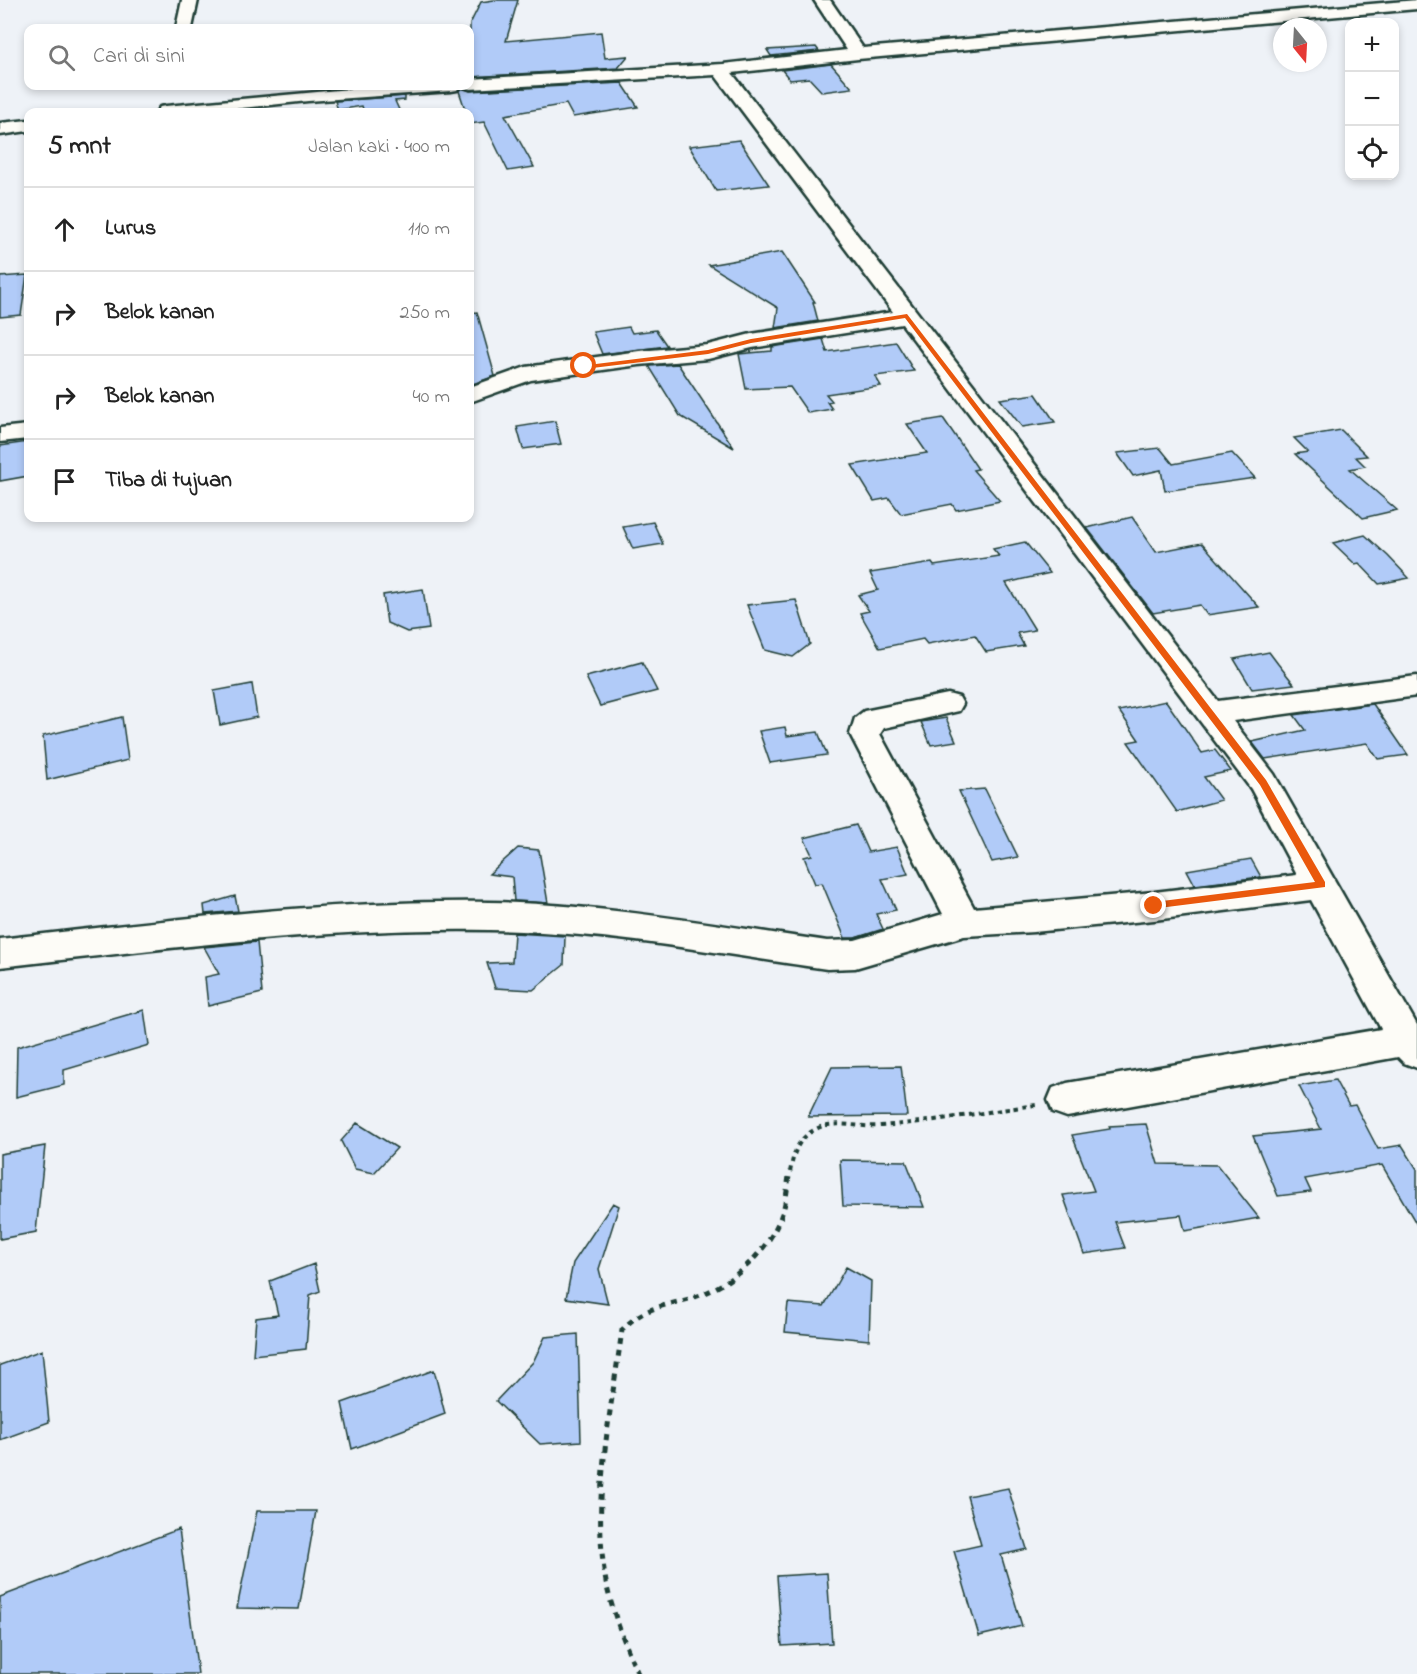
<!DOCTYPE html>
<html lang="id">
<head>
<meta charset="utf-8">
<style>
	body { margin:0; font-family:"Indie Flower",sans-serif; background:#f6f6f6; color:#222 }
	.controls { position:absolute; right:18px; top:18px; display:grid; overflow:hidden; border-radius:12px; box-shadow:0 3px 9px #0003 }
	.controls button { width:54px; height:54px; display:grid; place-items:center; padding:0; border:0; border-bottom:2px solid #e0e0e0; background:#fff; color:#222; font:30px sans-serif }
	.compass { position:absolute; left:1273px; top:18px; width:54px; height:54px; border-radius:50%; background:#fff; box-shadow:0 3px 9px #0003; rotate:162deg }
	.stop { position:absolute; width:18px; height:18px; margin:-14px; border:4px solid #ea580c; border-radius:50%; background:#fff }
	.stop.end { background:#ea580c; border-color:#fff; box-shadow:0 2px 6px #0008 }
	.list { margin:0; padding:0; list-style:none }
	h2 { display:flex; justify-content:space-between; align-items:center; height:78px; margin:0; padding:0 24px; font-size:26px }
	h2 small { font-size:20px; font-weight:400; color:#767676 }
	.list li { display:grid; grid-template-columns:39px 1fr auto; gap:18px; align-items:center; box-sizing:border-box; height:84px; padding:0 24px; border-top:2px solid #e0e0e0 }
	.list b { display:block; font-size:22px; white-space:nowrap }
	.list em { font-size:20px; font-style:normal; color:#767676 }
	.icon { flex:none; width:33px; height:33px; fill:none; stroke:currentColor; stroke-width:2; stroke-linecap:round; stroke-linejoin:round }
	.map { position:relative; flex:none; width:1417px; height:1674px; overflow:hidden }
	.search { position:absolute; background:#fff; box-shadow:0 3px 9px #0003; left:24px; top:24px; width:450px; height:66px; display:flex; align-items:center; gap:15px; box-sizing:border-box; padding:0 21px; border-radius:12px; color:#767676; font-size:22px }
	.panel { position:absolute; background:#fff; box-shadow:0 3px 9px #0003; left:24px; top:108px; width:450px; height:414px; border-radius:12px }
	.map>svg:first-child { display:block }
</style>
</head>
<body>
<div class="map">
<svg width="1417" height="1674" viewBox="0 0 1417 1674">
	<rect width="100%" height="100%" fill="#eef2f7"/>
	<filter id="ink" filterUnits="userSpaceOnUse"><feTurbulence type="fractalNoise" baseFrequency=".0167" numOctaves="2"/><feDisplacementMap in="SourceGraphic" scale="12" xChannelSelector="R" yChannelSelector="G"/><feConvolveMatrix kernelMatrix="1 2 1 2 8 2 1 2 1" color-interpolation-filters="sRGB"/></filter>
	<g filter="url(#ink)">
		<!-- building -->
		<path fill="#b1cbf8" stroke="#1f3d34" stroke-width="1.5" d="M494,0H518L506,41L601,32L605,58L628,56L618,68L470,77V24L481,2Z
			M816,47L819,51L771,56L767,50Z
			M831,64L852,88L822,92L809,78L790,80L782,70Z
			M622,83L638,107L573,117L566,104L505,115L534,167L508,171L484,122L470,124V112H466L459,91L461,88L470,91Z
			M405,96V100L395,101L400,112H364L362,106L338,110L335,101Z
			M739,140L769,185L716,191L689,146Z
			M782,252L815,302H813L818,321L775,328L778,308L709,265Z
			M27,275L21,315L0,317V277Z
			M477,312L495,376L470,385V313Z
			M629,327L632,333L656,330L667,346L602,354L593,332Z
			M823,339L827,352L896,342L914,371L875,376L881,386L826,394L832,401L827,402L832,409L808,413L790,387L746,389L739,354L772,351V347Z
			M678,364L734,448L680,416L649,366Z
			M1036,394L1055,422L1022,427L1000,399Z
			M943,418L978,469L973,470L1000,501L956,510L952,504L901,514L889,498L874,501L852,465L927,453L907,424Z
			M555,421L561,444L523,449L517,427Z
			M1341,430L1367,456L1356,457L1365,466L1350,469L1397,510L1363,518L1295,454L1308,452L1294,438Z
			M28,442V476L0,481V446Z
			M1160,448L1173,464L1232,453L1255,478L1165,491L1161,470L1133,476L1117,453Z
			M1132,517L1156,552L1202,543L1259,607L1207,615L1200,605L1153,613L1087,528Z
			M653,522L663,544L633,549L623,527Z
			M1365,535L1388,556L1409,578L1379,584L1359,563L1355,564L1333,543Z
			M1025,542L1050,573L1006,583L1035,630L1017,633L1024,646L986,652L975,635L927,644L923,639L880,648L860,613L869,611L858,595L878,590L870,573L932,563L934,566L999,556L993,549Z
			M423,589L429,629L407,632L387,623L383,595Z
			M796,600L810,644L793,657L765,650L747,605Z
			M1269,652L1278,664L1294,684L1252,689L1234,659Z
			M642,662L657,691L600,706L586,677Z
			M252,684L257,717L220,725L214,691Z
			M1166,701L1202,753L1215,750L1231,771L1204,777L1221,800L1177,812L1128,742L1139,740L1119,711Z
			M1373,704L1408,755L1378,759L1367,743L1265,759L1252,742L1305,730L1294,715Z
			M122,717L128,760L47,780L43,736Z
			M946,718L956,741L931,745L921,722Z
			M785,727L787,736L818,732L827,755L770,763L759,731Z
			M985,789L1018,857L992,862L959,791Z
			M856,825L868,852L897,847L908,874L882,879L896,910L876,914L883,929L855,938H845L822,883L815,884L804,857L812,855L804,838Z
			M518,848L539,850L548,903L514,901L512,877L489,874Z
			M1251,859L1261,877L1195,885L1187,870Z
			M235,896L238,911L205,914L204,905Z
			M514,933L565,936L564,965L533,990L495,988L487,963L512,962Z
			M257,942L262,993L208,1006L205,977L219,974L204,947Z
			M144,1010L149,1045L64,1070V1085L16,1097L17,1047Z
			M901,1066L907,1116L808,1117L832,1067Z
			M1335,1080L1349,1106L1355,1105L1378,1149L1402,1145L1417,1169V1225L1382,1165L1305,1179L1311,1192L1278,1196L1253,1136L1321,1129L1299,1086Z
			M357,1123L397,1148L374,1173L355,1169L341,1141Z
			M1146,1124L1158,1164L1217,1165L1259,1218L1185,1231L1181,1215L1115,1222L1125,1248L1084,1254L1063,1195L1094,1191L1072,1135L1110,1129L1109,1126Z
			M45,1146L36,1232L0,1239V1154Z
			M840,1160L906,1161L924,1207L843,1206Z
			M613,1203L619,1206L599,1269L608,1304L566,1298L573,1263Z
			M314,1264L320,1291L310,1295L306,1349L253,1355L256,1318L278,1315L270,1281Z
			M846,1267L871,1281L869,1340L785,1332L788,1303L824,1306Z
			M578,1334L581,1441L540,1444L496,1401L533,1362L545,1337Z
			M42,1350L49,1422L0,1440V1365Z
			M434,1370L445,1414L352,1449L342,1403Z
			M1008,1488L1027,1549L1001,1555L1022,1626L979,1636L954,1551L981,1545L967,1496Z
			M257,1511H316L299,1609L237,1608Z
			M179,1529L198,1674H0V1597Z
			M827,1573L832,1643L782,1646L777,1576Z"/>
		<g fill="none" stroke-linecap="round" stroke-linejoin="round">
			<!-- minor casing -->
			<g stroke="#1f3d34" stroke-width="5">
				<path id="minor" d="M182,0H198L192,28H176Z
					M814,0H830L863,48L1417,0V9L858,59L732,73L1218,701L1417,676V696L1233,721L1274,774L1417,1025V1068L1404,1063L1398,1057L1067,1117L1053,1112L1048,1100L1053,1088L1067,1083L1381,1029L1311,900L1154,920L1034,932L964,936L855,968L827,969C715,953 602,931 489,930C325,927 163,949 0,967V939C163,921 325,900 489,902C602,904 715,925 827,941L855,940L943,914L850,734L855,718L864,711L948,694L959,697L963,704L959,711L884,728L880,734L974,908L1154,892L1297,875L1251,789L902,324L752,348L708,359L639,365L531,380L470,402V387L526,367L639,351L708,345L751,334L893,312L715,75L470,89L462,86H470V79L723,64L847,50Z
					M382,86H460L457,90L451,91L308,101L203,112L157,111L160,107L166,106Z
					M28,120V131L0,135V123Z
					M28,425V439L0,442V428Z"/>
			</g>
			<!-- path-far1 -->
			<path stroke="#1f3d34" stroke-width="4" stroke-dasharray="4.5 4.5" stroke-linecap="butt" d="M790,1172C794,1152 797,1138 818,1128C834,1120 860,1128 881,1126C932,1122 984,1112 1036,1105"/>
			<!-- path -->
			<path stroke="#1f3d34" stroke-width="5" stroke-dasharray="6 6" stroke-linecap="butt" d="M638,1674C626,1646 614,1617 607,1587C590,1504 611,1413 622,1330C644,1306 663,1307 692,1298C730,1286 767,1254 781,1216C787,1202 787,1185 790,1171"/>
			<!-- minor -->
			<use href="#minor" fill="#fdfcf7" fill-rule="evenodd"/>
		</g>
	</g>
	<!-- route -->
	<path fill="#ea580c" d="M907,314L1266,780L1325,882V887L1151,909V903L1154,902L1315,882L1260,785L905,318L751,343L708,354L584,369L580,366L708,350L751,339Z"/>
</svg>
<div class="controls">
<button>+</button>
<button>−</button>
<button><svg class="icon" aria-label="locate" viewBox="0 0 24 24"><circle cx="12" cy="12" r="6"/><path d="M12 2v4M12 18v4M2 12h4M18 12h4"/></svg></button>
</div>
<svg class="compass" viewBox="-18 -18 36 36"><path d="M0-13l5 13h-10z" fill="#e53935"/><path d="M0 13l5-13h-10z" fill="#767676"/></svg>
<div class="stop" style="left:584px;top:366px"></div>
<div class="stop end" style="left:1154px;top:906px"></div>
<div class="search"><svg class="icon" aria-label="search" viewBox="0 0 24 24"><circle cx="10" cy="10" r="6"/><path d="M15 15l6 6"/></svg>Cari di sini</div>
<section class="panel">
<h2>5 mnt<small>Jalan kaki · 400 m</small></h2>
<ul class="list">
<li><svg class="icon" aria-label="ahead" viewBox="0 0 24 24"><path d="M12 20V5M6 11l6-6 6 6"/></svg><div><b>Lurus</b></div><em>110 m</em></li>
<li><svg class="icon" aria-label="right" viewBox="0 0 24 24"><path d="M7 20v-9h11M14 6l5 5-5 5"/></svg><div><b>Belok kanan</b></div><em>250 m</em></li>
<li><svg class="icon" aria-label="right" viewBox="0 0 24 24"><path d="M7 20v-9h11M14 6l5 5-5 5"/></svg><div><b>Belok kanan</b></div><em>40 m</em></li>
<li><svg class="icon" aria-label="arrive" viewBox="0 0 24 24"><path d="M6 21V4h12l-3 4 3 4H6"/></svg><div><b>Tiba di tujuan</b></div></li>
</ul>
</section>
</div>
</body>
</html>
